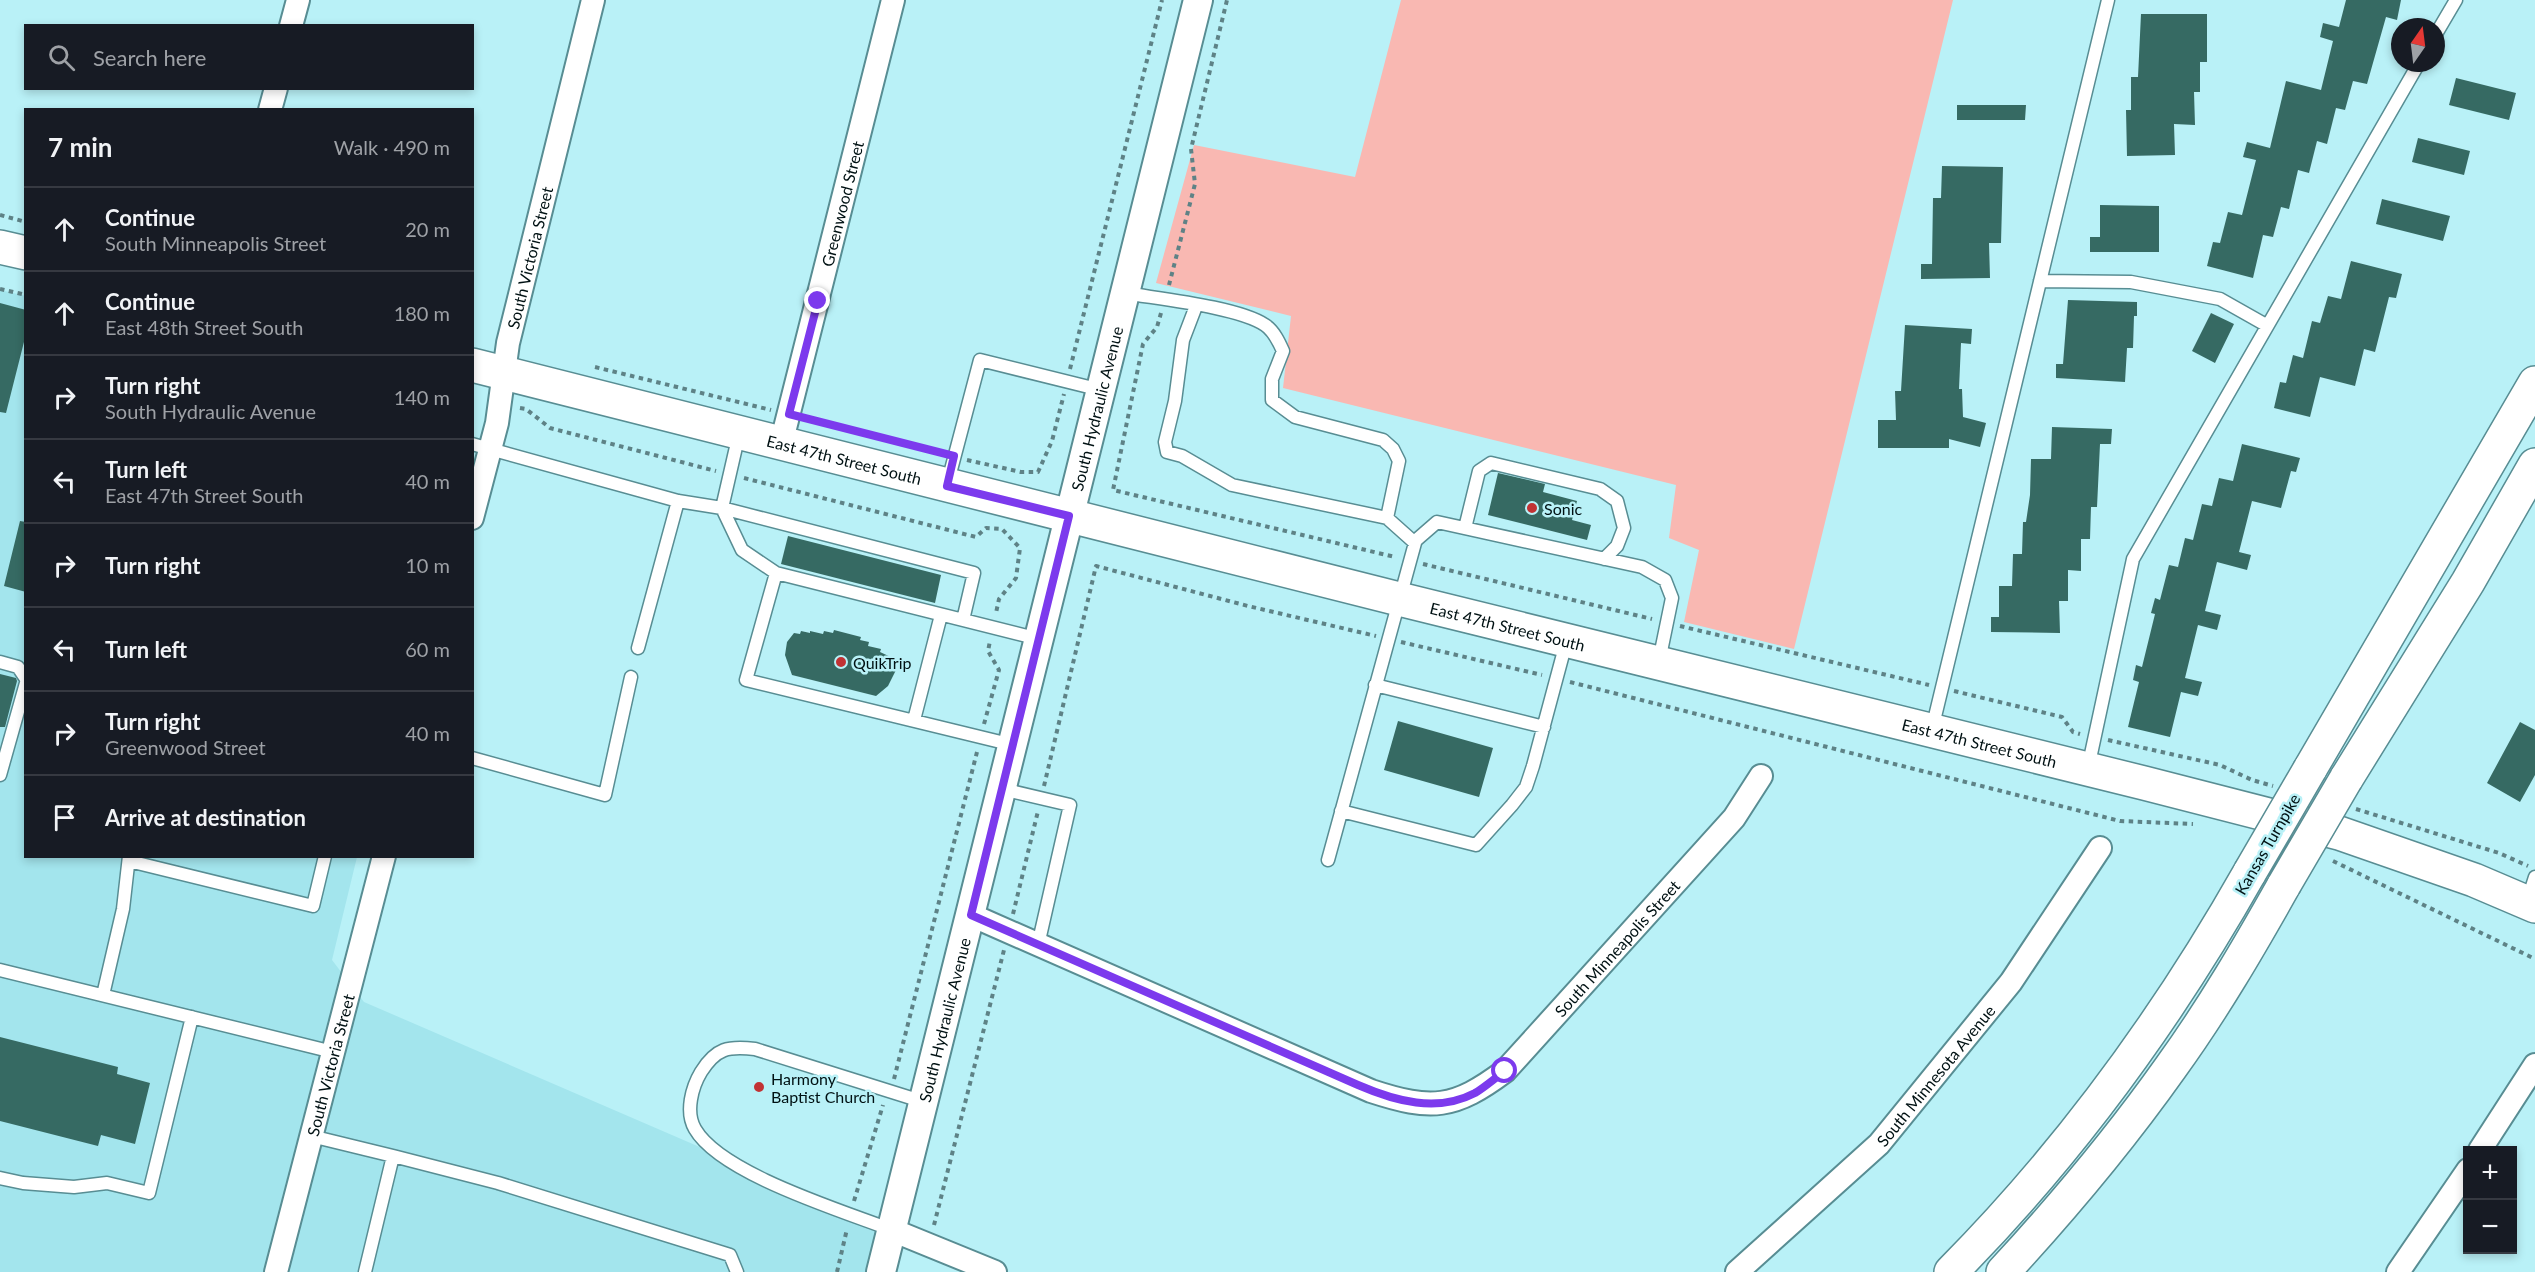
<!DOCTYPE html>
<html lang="en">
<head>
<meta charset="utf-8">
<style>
	body { margin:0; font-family:Lato,sans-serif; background:#20242c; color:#f1f3f6 }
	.controls { position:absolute; right:18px; bottom:18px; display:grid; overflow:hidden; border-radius:0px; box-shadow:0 3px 9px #0003 }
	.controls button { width:54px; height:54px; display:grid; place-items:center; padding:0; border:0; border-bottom:2px solid #363941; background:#171b24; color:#f1f3f6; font:30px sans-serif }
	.compass { position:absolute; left:2391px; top:18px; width:54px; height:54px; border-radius:50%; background:#171b24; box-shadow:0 3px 9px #0003; rotate:14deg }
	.stop { position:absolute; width:18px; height:18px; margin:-14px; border:4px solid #7c3aed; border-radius:50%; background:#fff }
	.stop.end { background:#7c3aed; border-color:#fff; box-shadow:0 2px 6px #0008 }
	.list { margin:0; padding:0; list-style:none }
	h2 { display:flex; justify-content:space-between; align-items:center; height:78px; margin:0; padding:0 24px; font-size:26px }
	h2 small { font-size:20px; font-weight:400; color:#9ea1a6 }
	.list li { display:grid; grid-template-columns:39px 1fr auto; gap:18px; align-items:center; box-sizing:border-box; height:84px; padding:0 24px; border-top:2px solid #363941 }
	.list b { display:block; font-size:22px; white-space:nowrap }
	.list p { margin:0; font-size:20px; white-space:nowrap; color:#9ea1a6 }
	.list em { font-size:20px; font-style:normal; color:#9ea1a6 }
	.icon { flex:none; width:33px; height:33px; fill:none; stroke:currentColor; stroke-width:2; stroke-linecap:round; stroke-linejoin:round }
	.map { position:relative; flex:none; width:2535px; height:1272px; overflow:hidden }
	.search { position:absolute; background:#171b24; box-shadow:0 3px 9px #0003; left:24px; top:24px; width:450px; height:66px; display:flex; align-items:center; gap:15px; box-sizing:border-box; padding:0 21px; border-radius:0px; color:#9ea1a6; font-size:22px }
	.panel { position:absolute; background:#171b24; box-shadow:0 3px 9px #0003; left:24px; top:108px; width:450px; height:750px; border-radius:0px }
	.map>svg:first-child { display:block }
</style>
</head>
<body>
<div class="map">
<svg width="2535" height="1272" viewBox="0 0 2535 1272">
	<rect width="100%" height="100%" fill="#b9f1f7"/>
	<!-- built -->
	<path fill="#a3e5ed" d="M0,290L26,296V856L357,857L332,960L364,1002L892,1230L881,1272H0Z"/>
	<!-- green -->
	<path fill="#f9b8b2" d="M1401,0H1953L1794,649L1684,622L1699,550L1669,538L1676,485L1283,388L1291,316L1156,283L1194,145L1355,177Z"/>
	<!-- building -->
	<path fill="#366a63" d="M2346,0H2401L2397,20L2386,17L2367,84L2353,81L2345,110L2336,108L2327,144L2317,141L2309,173L2298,170L2289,209L2281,207L2273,237L2263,235L2253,278L2207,266L2213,242L2220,243L2228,212L2242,215L2256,160L2243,157L2247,142L2270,148L2286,81L2321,90L2333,41L2320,37L2323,23L2339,27Z
		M2141,14H2207V62H2200V92H2194L2195,125L2174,124L2175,155L2127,156L2126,110H2131V77H2138Z
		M2456,78L2516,93L2509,120L2449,105Z
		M1957,105H2026L2025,120H1957Z
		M2418,138L2470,151L2464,175L2412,162Z
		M1942,166L2003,167L2001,243H1989L1990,278L1921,279V264H1932L1933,198H1941Z
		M2382,199L2450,216L2443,241L2376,224Z
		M2100,205L2159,206V252H2090V237H2100Z
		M2351,261L2402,274L2396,298L2389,297L2375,352L2364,349L2355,386L2320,377L2310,417L2274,408L2280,382L2286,383L2293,355L2303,358L2312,321L2320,323L2328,296L2341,299Z
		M2068,300L2137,302V316H2134L2133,348H2127L2125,382L2056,378V364H2063Z
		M0,303L26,310V334L6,413L0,412Z
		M2211,313L2234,324L2215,363L2192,351Z
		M1905,325L1972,329L1971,344L1961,343L1959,389H1962L1963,417L1986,423L1980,447L1949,439V448H1878V420H1896L1895,391H1901Z
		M2052,427L2112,429L2111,444H2100L2097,507H2091L2090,539H2081V571L2068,570V601H2059L2060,633L1991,632V617H1999V586H2012L2013,554H2022L2023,522H2026L2030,495L2031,459H2051Z
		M2242,444L2300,458L2296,472L2291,471L2281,508L2252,501L2239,552L2251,555L2247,570L2217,562L2205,611L2221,615L2217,630L2198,625L2185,678L2202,682L2198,696L2181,692L2170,737L2128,727L2139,682L2133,680L2136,665L2142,667L2155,614L2151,613L2155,598L2160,600L2169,565L2178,567L2185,538L2193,540L2202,504L2212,506L2219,478L2233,481Z
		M1498,473L1545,484L1543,492L1577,501L1572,520L1591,525L1587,540L1488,515Z
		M20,521L26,522V592L4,586Z
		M788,536L941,575L935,603L781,564Z
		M834,630L861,637L860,640L869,642L868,646L881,649L880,652L895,659L896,670L888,686L876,696L792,675L785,655L787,642L794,633L800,634L801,631L810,633V631L823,634L824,631L833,633Z
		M0,674L16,678L17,681L5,727H0Z
		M1398,721L1493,748L1479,797L1384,770Z
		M2520,722L2535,730V775L2520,802L2487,783Z
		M0,1037L118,1067L117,1074L150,1083L135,1144L101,1135L98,1146L0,1121Z"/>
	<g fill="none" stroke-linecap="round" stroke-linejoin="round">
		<!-- service casing -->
		<g stroke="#588d93" stroke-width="15">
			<path id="service" d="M2436,34L2456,0
				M2040,281L2131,282L2220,299L2266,325
				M1125,293C1160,299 1238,307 1265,325C1274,331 1279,342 1283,351L1272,379V400L1295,417L1383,440L1393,449L1399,461L1387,518L1415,543L1328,860
				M1196,306L1183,340L1175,401L1165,442L1167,452L1182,456L1232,485L1387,518
				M739,434L722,508L742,550L776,573
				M472,444L678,501L722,508L974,573L963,620
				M947,485L980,360L1101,390
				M1465,528L1479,471L1491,463L1600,489L1617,501L1624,528L1617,546L1604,559
				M1414,542L1437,522L1642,567L1665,580L1672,598L1659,661
				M638,648L678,501
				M0,662L18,667L26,679
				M1375,685L1544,727
				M914,720L941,615
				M1932,729L2108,0
				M1013,745L746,680L776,573L1039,639
				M472,758L605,795L631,677
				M2088,768L2133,559L2419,63
				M0,775L26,683
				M1002,789L1070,805L1038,945
				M1341,811L1476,845L1512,805L1526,787L1533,766L1566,643
				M129,861L313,906L325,856
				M2527,902L2535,877
				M0,970L333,1052
				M103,995L123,909L129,856
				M311,1136L393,1156L365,1272
				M393,1156L498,1183L730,1255L737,1272
				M0,1178L23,1183L74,1187L107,1183L149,1193L192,1017
				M892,1230C843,1211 721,1174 695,1129C685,1112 692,1087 701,1072C716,1048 728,1046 755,1049L924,1102"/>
		</g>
		<!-- minor casing -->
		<g stroke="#588d93" stroke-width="26">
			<g id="minor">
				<path d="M291,26L298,0"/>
				<path d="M270,110L276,88"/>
				<path id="s1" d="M781,444L893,0"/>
				<path id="s2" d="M472,518L497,423L508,343L593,0"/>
				<path id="s3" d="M971,915L1371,1091C1432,1111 1454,1109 1505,1071L1734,818L1761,776"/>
				<path d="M2480,1150L2535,1065"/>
				<path d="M892,1230L995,1272"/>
				<path id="s4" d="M276,1272L384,856"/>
				<path id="s5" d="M1737,1272L1879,1144L2011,982L2100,848"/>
				<path d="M2398,1272L2468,1170"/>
			</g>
		</g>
		<!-- tertiary casing -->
		<g stroke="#588d93" stroke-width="32">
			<g id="tertiary">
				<path id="s6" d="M881,1272L1198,0"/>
			</g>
		</g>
		<!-- secondary casing -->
		<g stroke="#588d93" stroke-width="36">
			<g id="secondary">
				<path d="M0,247L26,253"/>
				<path id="s7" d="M472,365L1399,599L2144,783L2339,833L2474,880L2535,906"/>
			</g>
		</g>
		<!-- motorway casing -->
		<g stroke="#588d93" stroke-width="36">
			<path id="motorway" d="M2310,769L2535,383
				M2346,779L2468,582L2535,465
				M1951,1272C2069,1153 2168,1017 2250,872
				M2003,1272C2063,1207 2120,1139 2171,1067C2213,1009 2249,947 2284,885"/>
		</g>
		<!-- path -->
		<path stroke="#5e8286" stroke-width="4" stroke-dasharray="4.5 4.5" stroke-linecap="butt" d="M0,215L26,222
			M1169,285L1195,184L1191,149L1227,0
			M0,289L26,295
			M1161,313L1157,327L1143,344L1113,490L1395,557
			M595,367L771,410
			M1070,369L1162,0
			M520,408L526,409L550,428L716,471
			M807,419L942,454
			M967,460L1021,472H1038L1052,441L1064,394
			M744,478L976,537L986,528L1002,529L1020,548L1016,578L999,599L996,613
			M1423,564L1652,619
			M1680,626L1929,685
			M1401,642L1542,675
			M1570,682L2120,821L2193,824
			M1954,691L2062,717L2073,732L2080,734
			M984,724L999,670L988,651L990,641
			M2108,740L2220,765L2252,780L2273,786
			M1044,786L1096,566L1248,606L1376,636
			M2356,809L2499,853L2528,866
			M2333,861L2535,959
			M1013,914L1038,811
			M894,1079L977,752
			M854,1201L883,1105
			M934,1225L1004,950
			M837,1272L847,1229"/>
		<!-- service -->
		<use href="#service" stroke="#fff" stroke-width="12"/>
		<!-- minor -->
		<use href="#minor" stroke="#fff" stroke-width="22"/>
		<!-- tertiary -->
		<use href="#tertiary" stroke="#fff" stroke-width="28"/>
		<!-- secondary -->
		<use href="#secondary" stroke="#fff" stroke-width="33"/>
		<!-- motorway -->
		<use href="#motorway" stroke="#fff" stroke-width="33"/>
		<!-- motorway-bridge casing -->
		<g stroke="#588d93" stroke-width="36" stroke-linecap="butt">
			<path id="motorway-bridge" d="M2250,872L2310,769
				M2284,885L2346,779"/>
		</g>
		<!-- motorway-bridge -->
		<use href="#motorway-bridge" stroke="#fff" stroke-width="33"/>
	</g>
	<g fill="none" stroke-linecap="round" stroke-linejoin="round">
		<!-- route -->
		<path stroke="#7c3aed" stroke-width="8" d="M818,301L789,414L954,456L947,486L1069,516L971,915L1358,1085C1395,1101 1437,1113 1475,1093C1485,1087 1495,1078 1505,1071"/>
	</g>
	<!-- markers -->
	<g fill="#c13234" stroke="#b9f1f7" stroke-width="2">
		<circle cx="1532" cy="508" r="6"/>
		<circle cx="841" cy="662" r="6"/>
		<circle cx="759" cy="1087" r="6"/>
	</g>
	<g text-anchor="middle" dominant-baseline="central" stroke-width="5" stroke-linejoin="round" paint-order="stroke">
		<!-- street labels -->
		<g font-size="16" fill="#001113" stroke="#b9f1f7">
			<text stroke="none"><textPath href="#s1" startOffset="248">Greenwood Street</textPath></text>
			<text stroke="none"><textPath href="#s2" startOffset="267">South Victoria Street</textPath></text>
			<text stroke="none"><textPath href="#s6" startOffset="890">South Hydraulic Avenue</textPath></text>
			<text stroke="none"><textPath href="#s7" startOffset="384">East 47th Street South</textPath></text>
			<text stroke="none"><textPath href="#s7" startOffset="1068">East 47th Street South</textPath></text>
			<text stroke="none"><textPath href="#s7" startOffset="1554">East 47th Street South</textPath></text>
			<text transform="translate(2267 844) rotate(-60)">Kansas Turnpike</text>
			<text stroke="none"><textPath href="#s3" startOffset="747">South Minneapolis Street</textPath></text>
			<text stroke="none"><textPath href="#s6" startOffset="260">South Hydraulic Avenue</textPath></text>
			<text stroke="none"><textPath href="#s4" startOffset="214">South Victoria Street</textPath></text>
			<text stroke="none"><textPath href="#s5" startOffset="280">South Minnesota Avenue</textPath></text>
		</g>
		<!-- poi labels -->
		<g font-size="16" fill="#001113" stroke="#b9f1f7" text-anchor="start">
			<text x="1544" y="508">Sonic</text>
			<text x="853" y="662">QuikTrip</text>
			<text x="771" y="1078">Harmony<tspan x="771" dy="18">Baptist Church</tspan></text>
		</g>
	</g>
</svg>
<div class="controls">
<button>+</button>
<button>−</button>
</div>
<svg class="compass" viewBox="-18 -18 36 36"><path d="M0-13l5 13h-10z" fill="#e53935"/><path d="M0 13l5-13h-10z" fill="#9ea1a6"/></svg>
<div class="stop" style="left:1505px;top:1071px"></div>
<div class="stop end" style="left:818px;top:301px"></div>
<div class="search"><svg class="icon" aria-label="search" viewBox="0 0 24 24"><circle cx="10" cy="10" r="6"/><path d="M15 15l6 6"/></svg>Search here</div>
<section class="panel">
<h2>7 min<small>Walk · 490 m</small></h2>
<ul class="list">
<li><svg class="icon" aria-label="ahead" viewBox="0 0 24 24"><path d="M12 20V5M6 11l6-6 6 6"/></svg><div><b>Continue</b><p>South Minneapolis Street</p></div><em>20 m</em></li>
<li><svg class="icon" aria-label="ahead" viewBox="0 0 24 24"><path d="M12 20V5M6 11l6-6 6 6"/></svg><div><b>Continue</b><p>East 48th Street South</p></div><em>180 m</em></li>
<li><svg class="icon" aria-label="right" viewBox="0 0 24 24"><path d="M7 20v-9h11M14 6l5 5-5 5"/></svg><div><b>Turn right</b><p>South Hydraulic Avenue</p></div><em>140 m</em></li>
<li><svg class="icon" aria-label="left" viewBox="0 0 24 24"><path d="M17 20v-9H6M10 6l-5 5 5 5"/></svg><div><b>Turn left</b><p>East 47th Street South</p></div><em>40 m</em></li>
<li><svg class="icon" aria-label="right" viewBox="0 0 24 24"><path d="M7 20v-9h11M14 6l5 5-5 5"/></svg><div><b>Turn right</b></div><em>10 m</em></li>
<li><svg class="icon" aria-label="left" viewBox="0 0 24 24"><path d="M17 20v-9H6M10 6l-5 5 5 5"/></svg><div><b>Turn left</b></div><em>60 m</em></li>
<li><svg class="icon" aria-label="right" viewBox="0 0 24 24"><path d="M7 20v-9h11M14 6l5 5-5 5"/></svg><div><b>Turn right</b><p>Greenwood Street</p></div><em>40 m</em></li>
<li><svg class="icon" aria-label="arrive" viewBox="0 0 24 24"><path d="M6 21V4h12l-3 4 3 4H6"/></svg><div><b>Arrive at destination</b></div></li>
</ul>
</section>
</div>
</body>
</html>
